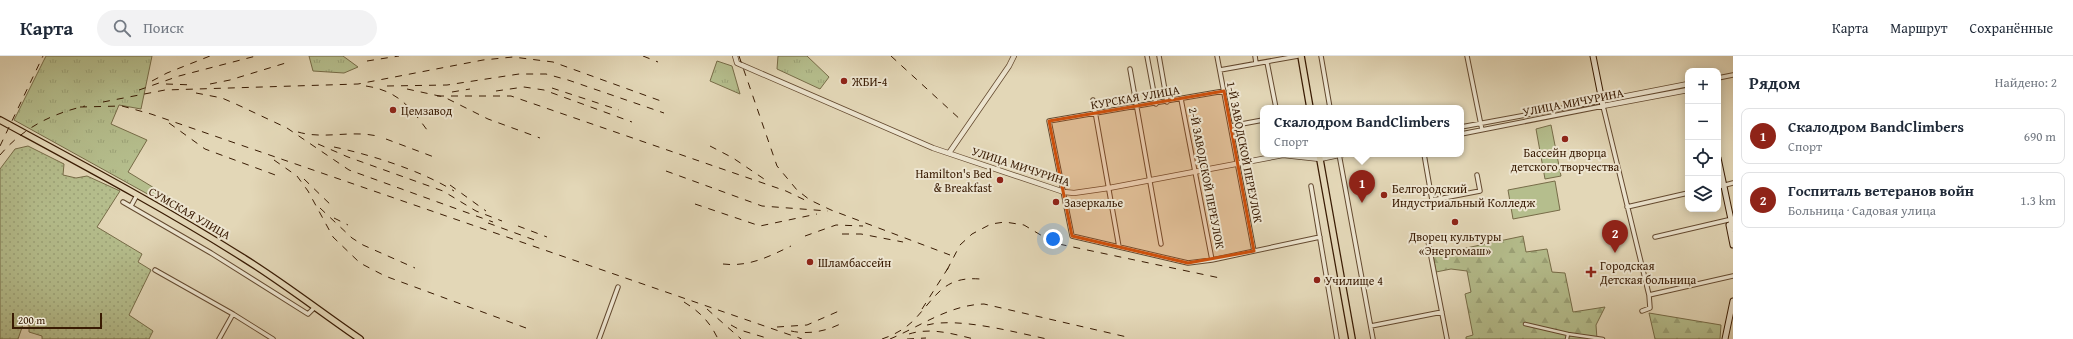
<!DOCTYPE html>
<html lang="ru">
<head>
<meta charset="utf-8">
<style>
	body { margin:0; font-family:"Gentium Book Plus",serif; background:#f2f2f3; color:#1f2937 }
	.controls { position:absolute; right:12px; top:12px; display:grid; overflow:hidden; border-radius:8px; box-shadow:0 2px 10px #0003 }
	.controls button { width:36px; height:36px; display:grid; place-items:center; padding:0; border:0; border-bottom:1px solid #e0e1e3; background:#fff; color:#1f2937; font:20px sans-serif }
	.scale { position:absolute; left:12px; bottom:10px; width:90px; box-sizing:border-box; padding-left:4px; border:2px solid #391b03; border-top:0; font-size:11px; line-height:14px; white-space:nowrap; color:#391b03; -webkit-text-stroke:3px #ede5d0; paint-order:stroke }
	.you { position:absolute; left:1053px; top:183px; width:14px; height:14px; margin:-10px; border:3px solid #fff; border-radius:50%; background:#1a73e8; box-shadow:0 0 0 6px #1a73e833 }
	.badge { display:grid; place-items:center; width:26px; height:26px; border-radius:50%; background:#8f2418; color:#fff; font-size:13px; font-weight:700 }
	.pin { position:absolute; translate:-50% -33px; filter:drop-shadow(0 1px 2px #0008) }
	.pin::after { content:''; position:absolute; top:21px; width:14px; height:12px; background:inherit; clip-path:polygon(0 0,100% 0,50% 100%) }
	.popup { position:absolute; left:1260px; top:49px; width:204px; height:52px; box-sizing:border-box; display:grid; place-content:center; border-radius:8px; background:#fff; filter:drop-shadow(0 1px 3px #0005); font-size:13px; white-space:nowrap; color:#747a83 }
	.popup b { font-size:15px; color:#1f2937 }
	.popup::after { content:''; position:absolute; left:50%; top:100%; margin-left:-8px; border:8px solid transparent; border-top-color:#fff }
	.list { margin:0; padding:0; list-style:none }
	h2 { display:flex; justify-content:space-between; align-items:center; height:52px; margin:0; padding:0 16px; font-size:17px }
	h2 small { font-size:13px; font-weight:400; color:#747a83 }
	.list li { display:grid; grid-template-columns:26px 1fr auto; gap:12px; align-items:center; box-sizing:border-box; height:56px; margin:0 8px 8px; padding:0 8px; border:1px solid #e0e1e3; border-radius:8px }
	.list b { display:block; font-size:15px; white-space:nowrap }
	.list p { margin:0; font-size:13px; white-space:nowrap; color:#747a83 }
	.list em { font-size:13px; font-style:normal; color:#747a83 }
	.icon { flex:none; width:22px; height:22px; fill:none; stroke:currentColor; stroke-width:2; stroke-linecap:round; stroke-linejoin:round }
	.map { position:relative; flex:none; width:1733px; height:283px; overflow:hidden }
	header { display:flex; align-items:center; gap:24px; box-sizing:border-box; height:56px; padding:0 20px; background:#fff; border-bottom:1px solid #e0e1e3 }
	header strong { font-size:19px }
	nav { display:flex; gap:22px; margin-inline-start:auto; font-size:14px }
	.search { width:280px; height:36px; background:#f2f2f3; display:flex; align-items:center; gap:10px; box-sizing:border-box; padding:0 14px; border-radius:22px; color:#747a83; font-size:15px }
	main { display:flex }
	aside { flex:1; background:#fff }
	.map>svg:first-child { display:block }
</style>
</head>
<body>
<header>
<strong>Карта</strong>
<div class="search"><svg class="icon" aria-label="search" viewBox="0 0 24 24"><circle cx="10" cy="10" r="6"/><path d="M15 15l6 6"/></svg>Поиск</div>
<nav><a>Карта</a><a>Маршрут</a><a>Сохранённые</a></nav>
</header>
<main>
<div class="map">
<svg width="1733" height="283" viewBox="0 0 1733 283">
	<defs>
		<pattern id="grass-tufts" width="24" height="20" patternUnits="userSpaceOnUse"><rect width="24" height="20" fill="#b5be8d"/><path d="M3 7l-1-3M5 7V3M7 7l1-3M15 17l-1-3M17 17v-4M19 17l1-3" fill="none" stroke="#9ca378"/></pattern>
		<pattern id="forest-firs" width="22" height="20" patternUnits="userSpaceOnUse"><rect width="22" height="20" fill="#b5be8d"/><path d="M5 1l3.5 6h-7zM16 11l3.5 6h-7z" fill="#9ca378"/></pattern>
		<pattern id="garden-dots" width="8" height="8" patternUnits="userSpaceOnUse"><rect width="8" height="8" fill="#b5be8d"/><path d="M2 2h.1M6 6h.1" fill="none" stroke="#9ca378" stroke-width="1.8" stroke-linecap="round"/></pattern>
	</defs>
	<rect width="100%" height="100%" fill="#e3d7b7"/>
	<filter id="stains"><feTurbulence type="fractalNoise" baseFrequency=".005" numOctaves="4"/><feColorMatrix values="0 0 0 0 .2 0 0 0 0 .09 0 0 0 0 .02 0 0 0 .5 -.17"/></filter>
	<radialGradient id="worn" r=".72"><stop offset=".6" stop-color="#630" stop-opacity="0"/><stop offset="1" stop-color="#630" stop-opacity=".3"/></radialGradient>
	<!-- grass -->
	<path fill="url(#grass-tufts)" stroke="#776c48" d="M46,0H152L141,53L119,49L111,68L147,84L128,116L169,141L166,145L162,146L14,64Z
		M309,0H343L358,11L344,17L313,15Z
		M778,0H807L829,21L820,33L777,13Z
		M717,5L732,10L740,38L710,25Z"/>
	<!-- forest -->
	<path fill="url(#forest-firs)" stroke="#776c48" d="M1523,180L1526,196L1547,193L1552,216L1565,217L1573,256L1605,251L1596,269L1597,283H1466V281L1473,279L1465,238L1471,236L1467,215L1451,213L1436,216L1433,199Z
		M1649,257L1721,269L1720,283H1655Z"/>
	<!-- garden -->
	<path fill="url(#garden-dots)" stroke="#776c48" d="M28,90L64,108L63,119L76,122L87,120L120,135L97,171L142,198L138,206L151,214L129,259L153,275L149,283H42V280L29,276V266L25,263L18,283H0V113L15,93Z"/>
	<!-- pitch -->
	<path fill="#b5be8d" stroke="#776c48" d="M1551,69L1561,120L1545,123L1536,73Z
		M1555,125L1560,154L1513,163L1508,134Z"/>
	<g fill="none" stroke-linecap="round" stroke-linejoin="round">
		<!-- pedestrian casing -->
		<g stroke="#644a30" stroke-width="4.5">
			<path id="pedestrian" d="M1525,268L1568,278
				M1567,283L1568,278L1603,283"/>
		</g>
		<!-- minor casing -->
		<g stroke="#644a30" stroke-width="5.5">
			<path id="minor" d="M1147,0L1156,48
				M1159,0L1167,46
				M1217,0L1254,195
				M1255,0L1256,7
				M1321,0L1330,52
				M1467,0L1482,74
				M1267,6L1276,52
				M1130,13L1161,188
				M1220,14L1298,0
				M1718,22L1733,19
				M1224,35L1049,65L1072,180L1188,207L1212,204L1320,181
				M1181,43L1212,204
				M1093,44L1119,191
				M1231,70L1263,64
				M1461,71L1601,45
				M1461,78L1603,50L1649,239L1650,252L1642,255
				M1339,98L1373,283
				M1424,98L1432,144H1433
				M1339,99L1346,98
				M1311,130L1337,283
				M1718,131L1733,127
				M1433,144L1480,135L1477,119
				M123,146L211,197L308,258L315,251
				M131,150L137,139
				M1627,151L1688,137
				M1655,181L1728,164
				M1428,185L1447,283
				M155,214L233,258L219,283
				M1649,239L1733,220
				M233,258L273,283
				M1371,270L1442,256
				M599,283L618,231"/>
		</g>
		<!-- tertiary casing -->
		<g stroke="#644a30" stroke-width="6">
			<path id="tertiary" d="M735,0L737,7L933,92L1064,136L1074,137L1109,132L1283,99L1320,103L1339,99
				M1601,45L1688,28
				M1603,50L1688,34
				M949,97L1009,10L1014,0"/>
		</g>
		<!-- secondary casing -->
		<g stroke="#391b03" stroke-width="7">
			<path id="secondary" d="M1593,0L1603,50
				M1718,102L1733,173
				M1729,169L1733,189
				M1725,283L1733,245"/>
		</g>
		<!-- primary casing -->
		<g stroke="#391b03" stroke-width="8">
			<path id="primary" d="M1301,0L1310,52
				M0,64C83,109 166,153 245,203C285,228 322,257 360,283
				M1319,98L1352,283"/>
		</g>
		<!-- pedestrian -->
		<use href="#pedestrian" stroke="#ede5d0" stroke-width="2.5"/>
		<!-- minor -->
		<use href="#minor" stroke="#ede5d0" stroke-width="3.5"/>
		<!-- tertiary -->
		<use href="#tertiary" stroke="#ede5d0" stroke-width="4.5"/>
		<!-- secondary -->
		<use href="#secondary" stroke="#ede5d0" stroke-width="5"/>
		<!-- primary -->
		<use href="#primary" stroke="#e3d7b7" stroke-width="5.5"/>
		<!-- rail -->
		<path stroke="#391b03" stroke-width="1" stroke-dasharray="7 7" stroke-linecap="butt" d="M643,0L658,6
			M739,0L777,110L797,134L810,144L831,154L950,199
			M891,0L962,65
			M367,5L399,0
			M152,25L167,17L210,0
			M166,28L194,29
			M210,28L230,24L289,6
			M366,30C399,35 411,52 430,78
			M387,30L447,29L519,18H546L568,24L664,57
			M552,32L619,54
			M407,33L444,41L488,63L540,82
			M139,34L179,20L256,0
			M496,35L524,31L544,34L632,66
			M452,36L470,33
			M196,37L222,42L238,49L287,72L349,114L493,166
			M437,40H511L786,135L809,146
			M103,46L165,34L358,28L483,4L513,1L553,6L661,45
			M80,51L122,50L151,58L802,283
			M169,67L205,93L278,120
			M298,76C325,84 353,73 381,81
			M386,83L434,101
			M318,88L348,101L443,135L476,155L502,165
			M0,90L43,0
			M710,90L733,102L767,125
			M334,91C372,99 422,115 454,135
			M0,99C23,72 51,58 85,50
			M274,104L297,120L308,135L333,181L360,207L385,220L526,272
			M666,115L762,150L828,155
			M304,123L334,152
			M450,129L486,155
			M695,148L760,170L817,158
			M320,152L352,182L363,189L415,212
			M334,162L348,169
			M488,167L540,186
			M518,170L547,181
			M842,178H861L903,186
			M805,180L836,169L863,170
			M723,208C749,211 768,201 791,190
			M947,214L960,189L972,178L991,168L1005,166L1024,169L1054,187L1220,222
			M684,246C700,256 710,266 718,283
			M707,253L741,283
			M922,253L950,209
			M731,269L740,274L770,283
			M927,269C958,261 1014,276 1047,283
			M777,271L807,269L839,255
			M791,275C809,279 828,275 844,266
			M909,278C931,271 953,278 974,283
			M882,283C894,279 905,273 914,264C936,241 943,220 980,223
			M890,283C921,270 949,249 984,248L1127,281
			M907,283L926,282"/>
	</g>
	<!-- marked area -->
	<path fill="#ce500b" fill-opacity="0.2" stroke="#ce500b" stroke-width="3" stroke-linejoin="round" d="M1224,35L1254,195L1188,207L1072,180L1049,65Z"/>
	<!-- markers -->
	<g fill="#8f2418" stroke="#ede5d0" stroke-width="1.5">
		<circle cx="844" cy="25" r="4"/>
		<circle cx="393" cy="54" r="4"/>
		<circle cx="1565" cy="83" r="4"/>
		<circle cx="1000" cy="124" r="4"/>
		<circle cx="1384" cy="139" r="4"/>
		<circle cx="1056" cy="146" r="4"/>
		<circle cx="1455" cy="166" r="4"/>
		<circle cx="810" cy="206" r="4"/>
		<path d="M1589 210h4v4h4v4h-4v4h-4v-4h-4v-4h4z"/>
		<circle cx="1317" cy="224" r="4"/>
	</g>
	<g text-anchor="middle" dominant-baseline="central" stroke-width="4" stroke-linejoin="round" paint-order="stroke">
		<!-- poi labels -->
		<g font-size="12" fill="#391b03" stroke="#ede5d0" text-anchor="start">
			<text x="852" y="25">ЖБИ-4</text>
			<text x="401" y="54">Цемзавод</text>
			<text x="1565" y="96" text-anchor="middle">Бассейн дворца<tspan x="1565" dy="14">детского творчества</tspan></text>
			<text x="992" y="117" text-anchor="end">Hamilton's Bed<tspan x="992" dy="14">&amp; Breakfast</tspan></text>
			<text x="1392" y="132">Белгородский<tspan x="1392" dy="14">Индустриальный Колледж</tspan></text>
			<text x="1064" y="146">Зазеркалье</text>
			<text x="1455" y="180" text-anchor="middle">Дворец культуры<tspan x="1455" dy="14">«Энергомаш»</tspan></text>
			<text x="818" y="206">Шламбассейн</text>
			<text x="1600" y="209">Городская<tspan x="1600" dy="14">Детская больница</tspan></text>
			<text x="1325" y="224">Училище 4</text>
		</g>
		<!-- street labels -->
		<g font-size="12" fill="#391b03" stroke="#ede5d0">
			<text transform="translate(1135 41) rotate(-10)">КУРСКАЯ УЛИЦА</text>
			<text transform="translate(1573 46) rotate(-11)">УЛИЦА МИЧУРИНА</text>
			<text transform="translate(1245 96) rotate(79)">1-Й ЗАВОДСКОЙ ПЕРЕУЛОК</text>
			<text transform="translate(1021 110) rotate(18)">УЛИЦА МИЧУРИНА</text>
			<text transform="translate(1207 122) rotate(79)">2-Й ЗАВОДСКОЙ ПЕРЕУЛОК</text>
			<text transform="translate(190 157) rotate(30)">СУМСКАЯ УЛИЦА</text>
		</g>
	</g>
	<rect width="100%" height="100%" filter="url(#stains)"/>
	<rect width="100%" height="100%" fill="url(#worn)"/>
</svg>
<div class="controls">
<button>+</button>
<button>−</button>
<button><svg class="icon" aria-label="locate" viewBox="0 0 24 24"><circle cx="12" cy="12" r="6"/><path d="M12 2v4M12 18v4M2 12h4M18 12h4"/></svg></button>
<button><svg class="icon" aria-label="layers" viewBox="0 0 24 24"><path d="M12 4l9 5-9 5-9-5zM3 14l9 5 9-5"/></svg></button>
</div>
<div class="scale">200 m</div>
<div class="you"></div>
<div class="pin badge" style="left:1362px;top:147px">1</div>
<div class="popup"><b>Cкалодром BandClimbers</b>Спорт</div>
<div class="pin badge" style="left:1615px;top:197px">2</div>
</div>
<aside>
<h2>Рядом<small>Найдено: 2</small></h2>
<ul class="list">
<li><span class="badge">1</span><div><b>Cкалодром BandClimbers</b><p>Спорт</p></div><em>690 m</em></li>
<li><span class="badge">2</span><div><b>Госпиталь ветеранов войн</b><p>Больница · Садовая улица</p></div><em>1.3 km</em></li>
</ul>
</aside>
</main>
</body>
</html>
